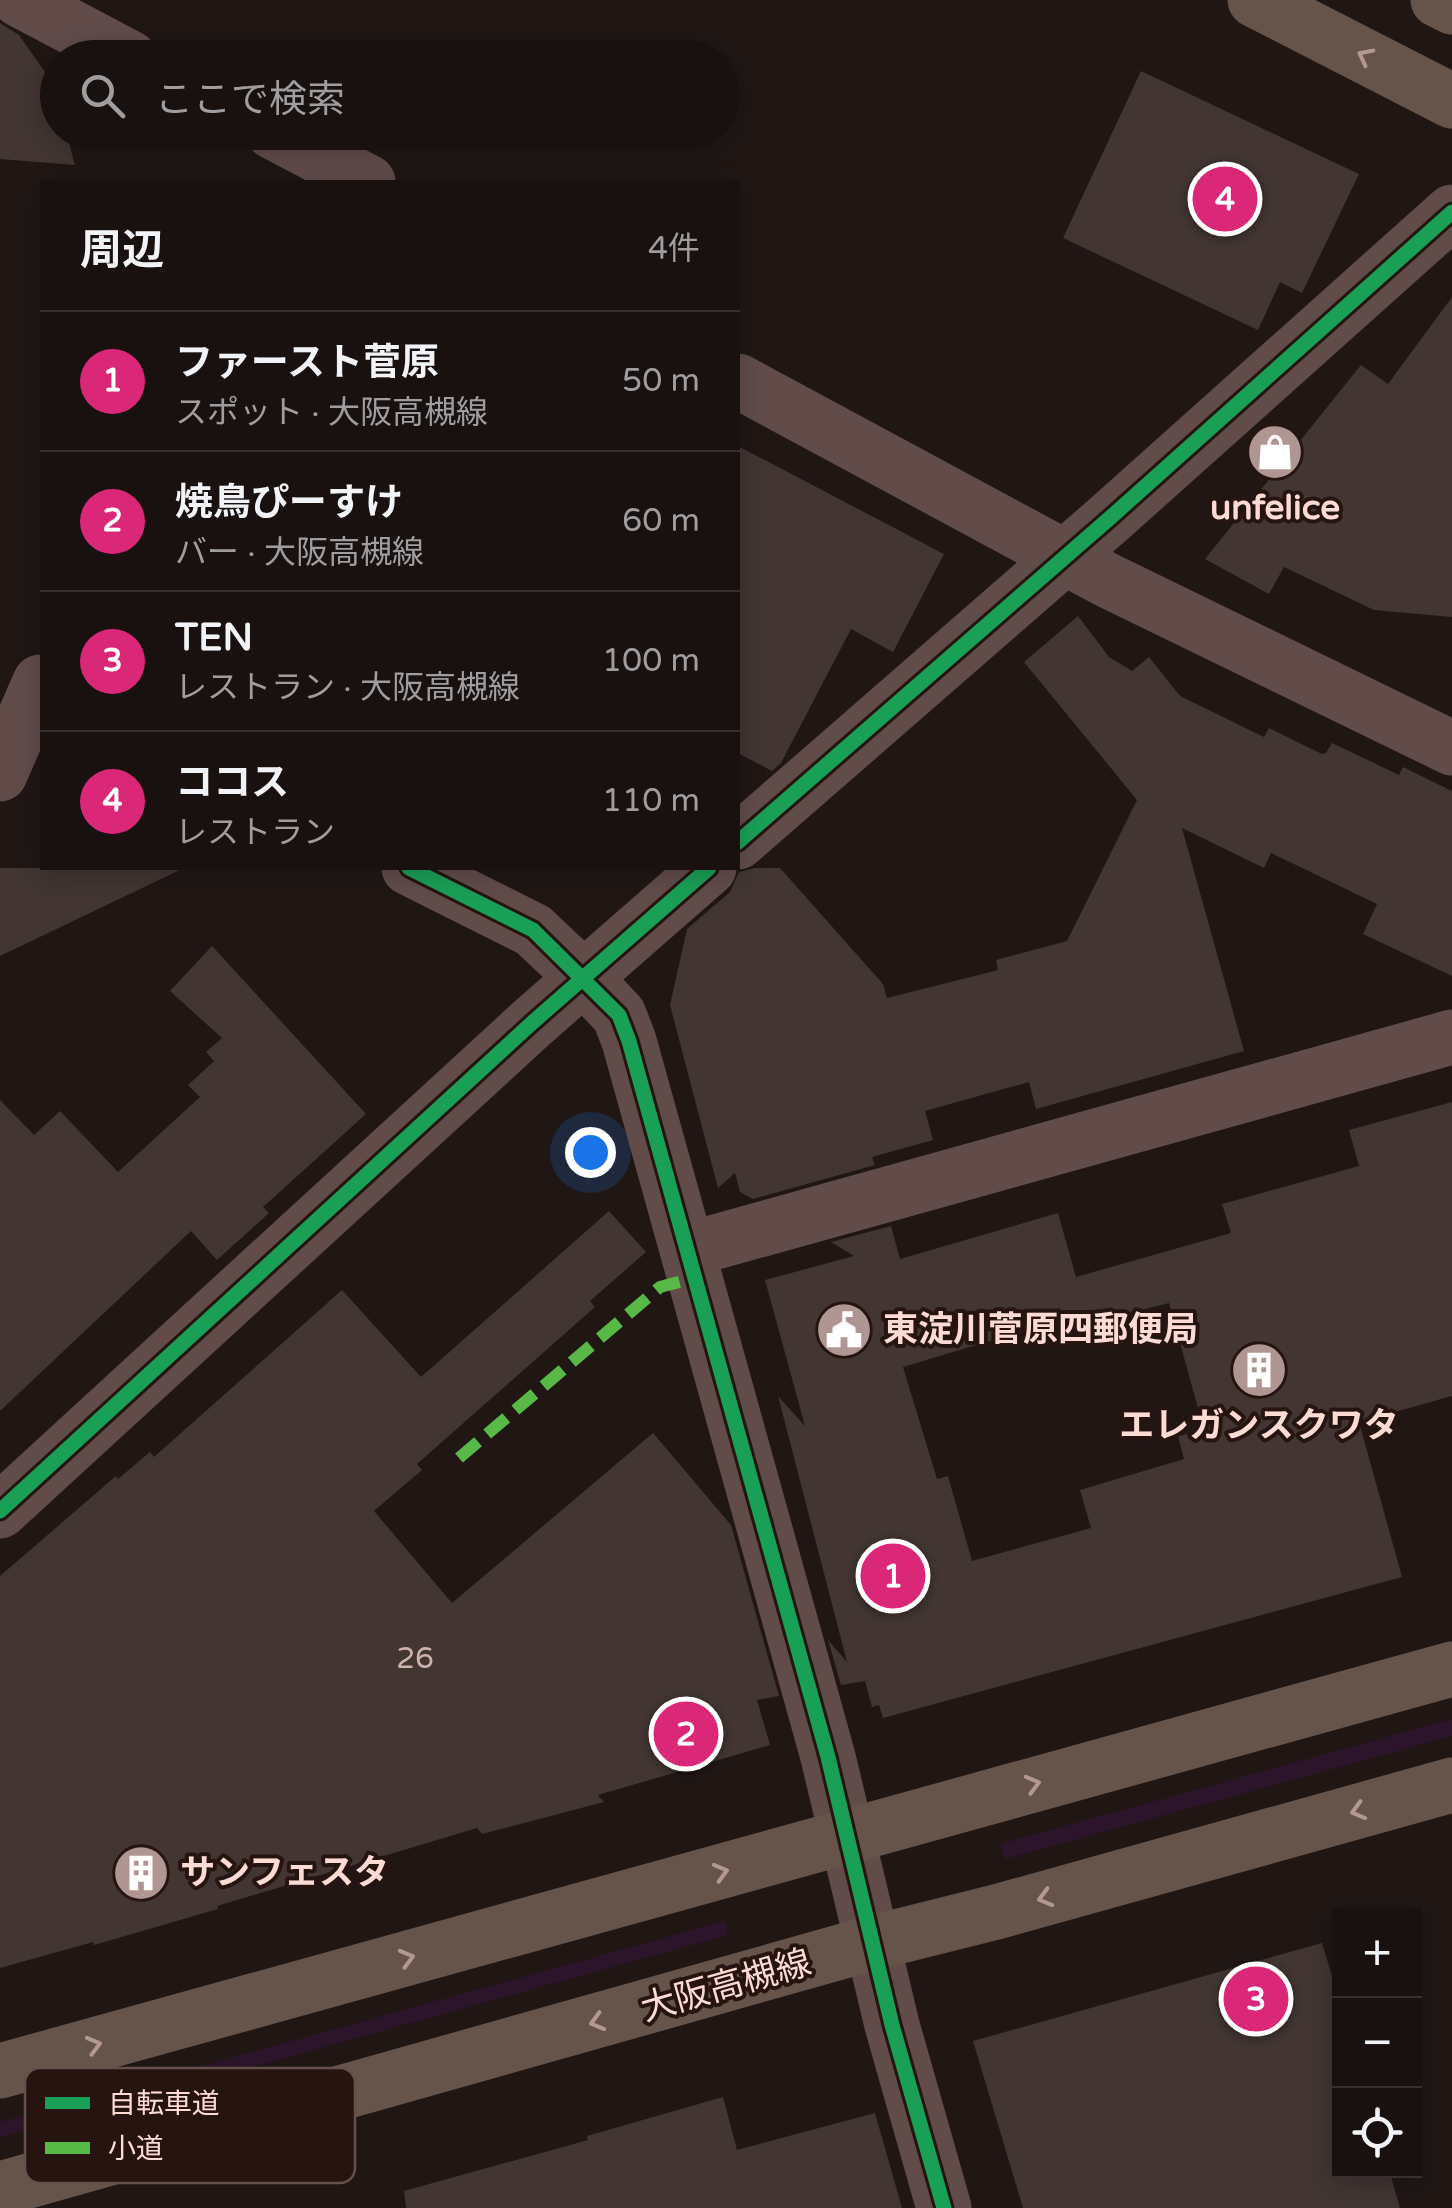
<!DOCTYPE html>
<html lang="ja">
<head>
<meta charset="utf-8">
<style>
	body { margin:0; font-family:"Varela Round","Noto Sans JP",sans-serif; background:#251f1e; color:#f1f3f6 }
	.controls { position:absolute; right:30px; bottom:30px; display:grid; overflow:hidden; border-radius:0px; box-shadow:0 5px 25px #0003 }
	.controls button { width:90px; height:90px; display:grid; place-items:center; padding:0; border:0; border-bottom:2px solid #363130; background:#181110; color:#f1f3f6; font:50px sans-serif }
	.you { position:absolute; left:590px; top:1152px; width:35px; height:35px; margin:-25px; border:8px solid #fff; border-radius:50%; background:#1a73e8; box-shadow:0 0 0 15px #1a73e833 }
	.badge { display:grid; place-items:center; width:65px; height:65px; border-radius:50%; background:#db2777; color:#fff; font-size:32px; font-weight:700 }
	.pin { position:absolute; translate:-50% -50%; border:5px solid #fff; box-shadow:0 2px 10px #0006 }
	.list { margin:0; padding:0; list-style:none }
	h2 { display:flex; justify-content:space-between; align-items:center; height:130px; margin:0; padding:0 40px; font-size:42px }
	h2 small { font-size:32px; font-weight:400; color:#9f9d9f }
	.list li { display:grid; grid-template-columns:65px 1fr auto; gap:30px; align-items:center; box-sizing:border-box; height:140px; padding:0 40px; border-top:2px solid #363130 }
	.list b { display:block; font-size:38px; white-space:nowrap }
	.list p { margin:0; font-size:32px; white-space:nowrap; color:#9f9d9f }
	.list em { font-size:32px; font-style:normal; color:#9f9d9f }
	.icon { flex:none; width:55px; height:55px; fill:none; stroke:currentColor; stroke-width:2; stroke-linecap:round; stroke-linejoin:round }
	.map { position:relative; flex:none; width:1452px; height:2208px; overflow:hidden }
	.search { position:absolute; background:#181110; box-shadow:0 5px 25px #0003; left:40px; top:40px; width:700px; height:110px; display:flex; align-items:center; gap:25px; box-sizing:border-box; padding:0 35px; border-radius:55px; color:#9f9d9f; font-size:38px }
	.panel { position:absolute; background:#181110; box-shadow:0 5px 25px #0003; left:40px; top:180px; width:700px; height:690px; border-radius:0px }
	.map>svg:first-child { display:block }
</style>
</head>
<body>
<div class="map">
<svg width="1452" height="2208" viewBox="0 0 1452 2208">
	<rect width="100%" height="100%" fill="#201715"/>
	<!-- green -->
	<path fill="#2c142b" d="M1452,1719V1736L1005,1859L1000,1844Z
		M725,1921L728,1935L0,2137V2122Z"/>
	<!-- building -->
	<path fill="#423532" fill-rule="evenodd" d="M0,23L19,35L52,82L58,103V132H66L75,165L0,159Z
		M1141,71L1359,174L1302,293L1280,282L1258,330L1063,238Z
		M1452,297V617L1374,610L1284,567L1269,594L1205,559L1361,365L1388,384Z
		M738,446L944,554L893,652L851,629L781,763L772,771L738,753Z
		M1078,616L1109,657L1132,671L1149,657L1180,696L1264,737L1269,728L1322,754L1326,753L1332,743L1399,775L1403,767L1452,791V976L1363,934L1377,904L1271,853L1264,868L1182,828L1244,1051L1036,1109L1029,1082L925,1111L933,1140L872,1157L875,1165L753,1199L740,1192L735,1173L718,1188L670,1005L687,929L730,892L739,872L755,868H780L883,984L887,998L998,970L996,960L1067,941L1137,800L1024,662Z
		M0,868H184L0,956Z
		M212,946L366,1114L263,1207L269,1213L217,1260L191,1231L0,1411V1100L34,1135L60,1111L118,1172L200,1097L188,1085L214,1061L206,1052L222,1038L170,991Z
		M1452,1102V1396L1359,1422L1402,1577L883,1718L879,1705L872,1707L865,1681L841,1685L828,1640L847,1662L778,1396L805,1426L765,1280L854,1256L831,1242L891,1226L900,1259L1058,1213L1076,1277L1231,1233L1222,1204L1359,1166L1349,1130ZM1169,1303L1204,1430L1178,1436L1184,1459L1080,1490L1091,1528L972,1561L948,1476L937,1479L903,1367L1036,1327L1033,1315L1060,1308L1065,1329Z
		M609,1211L646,1252L590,1301L595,1307L417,1464L422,1470L374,1511L452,1603L653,1433L731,1525L779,1696L757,1700L770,1745L598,1795L604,1802L482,1834L477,1828L217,1906L218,1909L94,1945L93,1942L0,1968V1576L116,1476L118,1479L150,1452L154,1457L342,1290L421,1377Z
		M1322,1943L1340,2003V2170H1389L1400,2208H1023L973,2041Z
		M723,2097L737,2150L875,2113L902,2208H406L404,2191L588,2140L587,2136Z"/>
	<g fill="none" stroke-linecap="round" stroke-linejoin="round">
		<!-- minor -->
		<path stroke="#614c4a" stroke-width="55" d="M0,774L40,682
			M409,868L533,930L584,978"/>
		<!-- tertiary -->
		<path stroke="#614c4a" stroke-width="55" d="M20,0L130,58
			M273,132L368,182
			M738,381L1107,580L1452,748
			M738,842L1111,517L1452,212
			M584,978L619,1015L629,1041L828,1757L892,2025L944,2208
			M687,1250L1452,1037
			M0,1511L533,1022L709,868"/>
		<!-- primary -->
		<path stroke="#66544b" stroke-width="55" d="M1255,0L1452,101
			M1438,0L1452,7
			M0,2071L1452,1669
			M0,2189L872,1943L996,1912L1452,1785"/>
		<!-- quiet -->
		<path stroke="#58b947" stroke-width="12" stroke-dasharray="25 12" stroke-linecap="butt" d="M459,1458L660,1287L694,1278"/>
		<!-- cycleway casing -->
		<g stroke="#251410" stroke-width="21">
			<path id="cycleway" d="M738,842L1111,517L1452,212
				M409,868L533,930L619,1015L629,1041L828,1757L892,2025L944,2208
				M0,1511L533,1022L709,868"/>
		</g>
		<!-- cycleway -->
		<use href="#cycleway" stroke="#1a9f57" stroke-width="15"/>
	</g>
	<!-- one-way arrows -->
	<defs><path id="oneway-chevron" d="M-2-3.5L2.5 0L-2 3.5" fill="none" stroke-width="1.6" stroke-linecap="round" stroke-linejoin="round" transform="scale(2.5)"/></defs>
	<g stroke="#b29890">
		<use href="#oneway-chevron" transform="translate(1365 56) rotate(-153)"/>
		<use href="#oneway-chevron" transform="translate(1033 1784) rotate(-15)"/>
		<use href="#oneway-chevron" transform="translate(1358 1811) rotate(164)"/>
		<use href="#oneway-chevron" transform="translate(721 1872) rotate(-16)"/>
		<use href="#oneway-chevron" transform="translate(1045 1898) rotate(164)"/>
		<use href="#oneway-chevron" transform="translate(407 1958) rotate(-15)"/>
		<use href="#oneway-chevron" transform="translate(597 2022) rotate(164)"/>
		<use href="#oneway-chevron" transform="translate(94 2045) rotate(-15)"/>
	</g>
	<!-- icons -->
	<defs>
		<g id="shop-disc" transform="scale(2.875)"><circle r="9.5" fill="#b09692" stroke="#251410"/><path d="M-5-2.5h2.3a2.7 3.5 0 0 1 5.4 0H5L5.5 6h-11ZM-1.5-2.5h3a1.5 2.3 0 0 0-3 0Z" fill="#fff"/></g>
		<g id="civic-disc" transform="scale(2.875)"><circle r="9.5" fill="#b09692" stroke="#251410"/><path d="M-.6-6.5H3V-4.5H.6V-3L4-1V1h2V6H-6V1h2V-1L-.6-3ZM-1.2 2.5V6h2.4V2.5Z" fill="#fff"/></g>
		<g id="building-disc" transform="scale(2.875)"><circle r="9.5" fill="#b09692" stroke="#251410"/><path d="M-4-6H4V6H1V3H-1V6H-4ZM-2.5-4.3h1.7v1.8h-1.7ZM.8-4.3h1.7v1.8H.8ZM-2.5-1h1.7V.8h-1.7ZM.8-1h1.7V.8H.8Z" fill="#fff"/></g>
	</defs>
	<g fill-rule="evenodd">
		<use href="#shop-disc" x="1275" y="452"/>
		<use href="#civic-disc" x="844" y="1330"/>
		<use href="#building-disc" x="1259" y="1370"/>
		<use href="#building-disc" x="141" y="1873"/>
	</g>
	<g text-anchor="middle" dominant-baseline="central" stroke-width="8" stroke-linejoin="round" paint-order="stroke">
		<!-- number labels -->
		<g font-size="30" fill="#ceb2ac">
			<text x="415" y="1658">26</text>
		</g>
		<!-- poi labels -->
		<g font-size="35" font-weight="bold" fill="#fddbd5" stroke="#251410">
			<text x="1275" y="508">unfelice</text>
			<text x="883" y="1330" text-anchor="start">東淀川菅原四郵便局</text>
			<text x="1259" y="1426">エレガンスクワタ</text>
			<text x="180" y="1873" text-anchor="start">サンフェスタ</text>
		</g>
		<!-- street labels -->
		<g font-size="35" fill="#fddbd5" stroke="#251410">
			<text transform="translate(726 1986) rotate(-16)">大阪高槻線</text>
		</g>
	</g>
	<!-- legend -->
	<rect x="25" y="2068" width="330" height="115" rx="15" fill="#251410" stroke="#66504b" stroke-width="2.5"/>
	<rect x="45" y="2097" width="45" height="12" fill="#1a9f57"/>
	<rect x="45" y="2142" width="45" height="12" fill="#58b947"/>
	<g font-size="28" fill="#fddbd5">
		<text x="108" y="2113">自転車道</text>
		<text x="108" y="2158">小道</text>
	</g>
</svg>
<div class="controls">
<button>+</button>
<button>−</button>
<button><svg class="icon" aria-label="locate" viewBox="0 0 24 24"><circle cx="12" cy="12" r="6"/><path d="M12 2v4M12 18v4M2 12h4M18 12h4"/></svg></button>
</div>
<div class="you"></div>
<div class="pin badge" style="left:893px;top:1576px">1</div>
<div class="pin badge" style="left:686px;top:1734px">2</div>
<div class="pin badge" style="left:1256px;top:1999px">3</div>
<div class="pin badge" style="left:1225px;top:199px">4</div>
<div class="search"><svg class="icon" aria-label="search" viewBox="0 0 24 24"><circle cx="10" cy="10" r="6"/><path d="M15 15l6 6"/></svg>ここで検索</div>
<section class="panel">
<h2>周辺<small>4件</small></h2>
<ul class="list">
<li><span class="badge">1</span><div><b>ファースト菅原</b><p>スポット · 大阪高槻線</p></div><em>50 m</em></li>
<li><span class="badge">2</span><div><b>焼鳥ぴーすけ</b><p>バー · 大阪高槻線</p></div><em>60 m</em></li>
<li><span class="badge">3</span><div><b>TEN</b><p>レストラン · 大阪高槻線</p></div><em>100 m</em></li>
<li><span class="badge">4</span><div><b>ココス</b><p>レストラン</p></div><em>110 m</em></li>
</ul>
</section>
</div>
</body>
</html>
